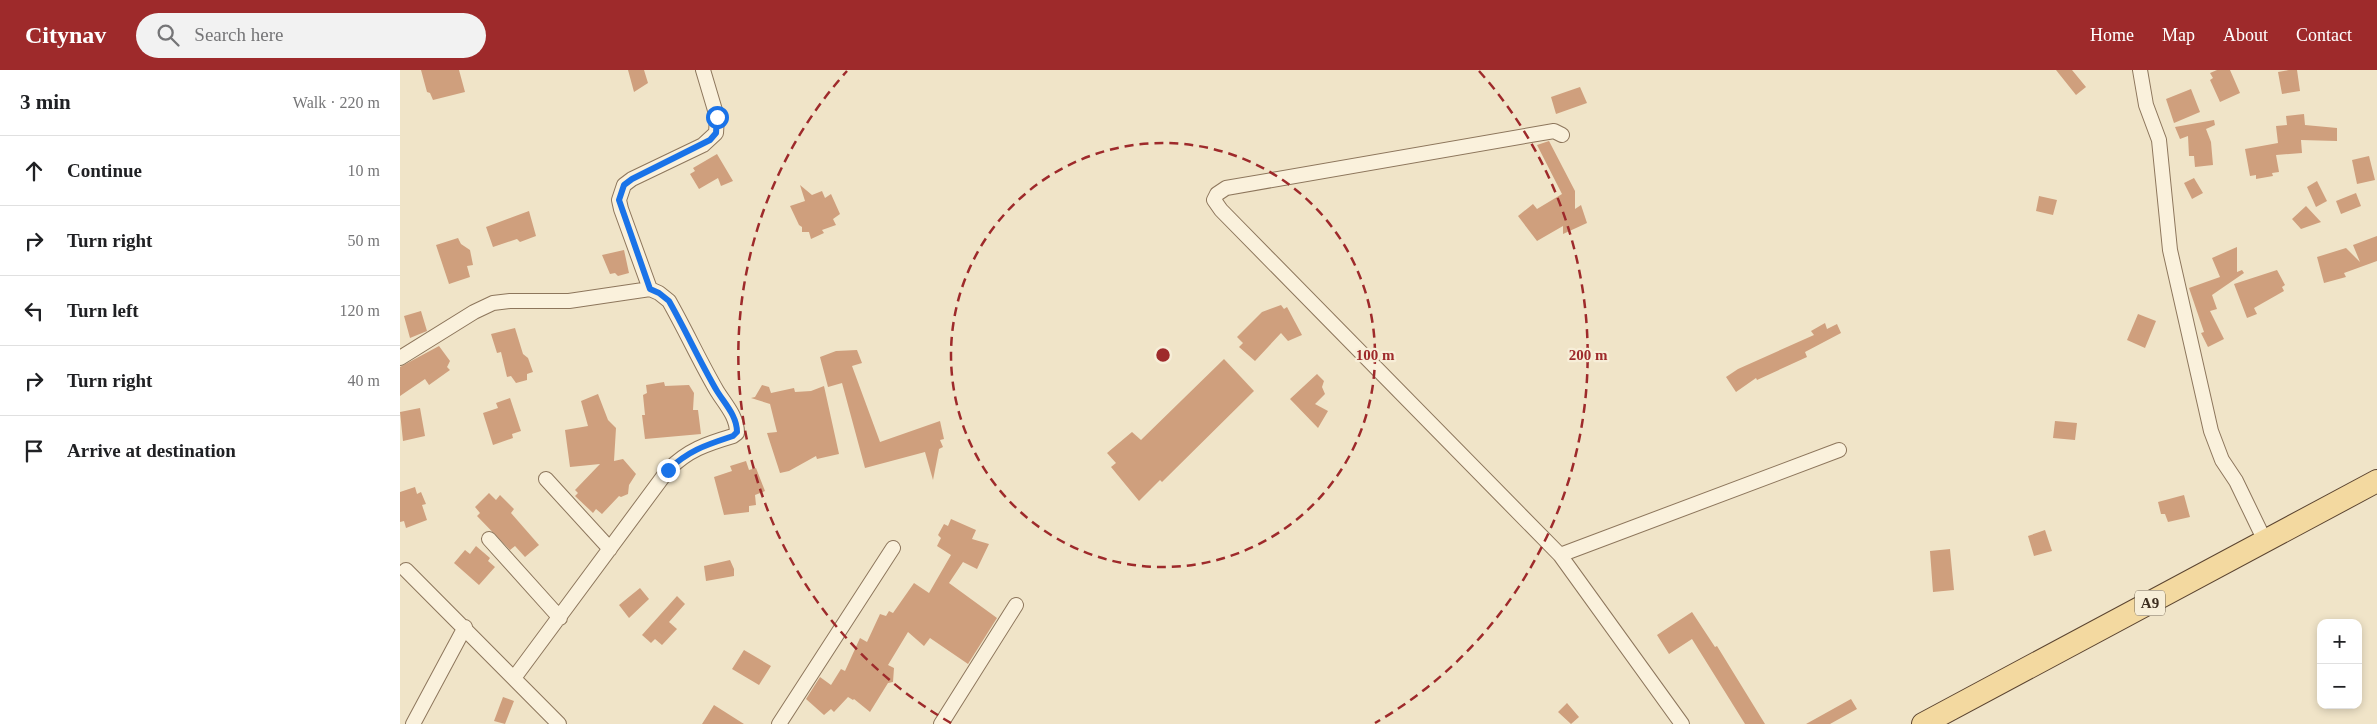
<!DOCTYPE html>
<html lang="en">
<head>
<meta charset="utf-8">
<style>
	body { margin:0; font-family:"Times New Roman",serif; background:#f2f2f2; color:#202124 }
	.controls { position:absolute; right:15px; bottom:15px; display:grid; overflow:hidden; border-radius:10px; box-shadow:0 2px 8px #0003 }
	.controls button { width:45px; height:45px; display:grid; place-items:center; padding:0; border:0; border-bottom:1px solid #e0e0e0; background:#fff; color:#202124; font:25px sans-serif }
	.stop { position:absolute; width:15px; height:15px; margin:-11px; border:4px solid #1a73e8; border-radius:50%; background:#fff }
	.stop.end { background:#1a73e8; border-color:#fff; box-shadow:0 1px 5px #0008 }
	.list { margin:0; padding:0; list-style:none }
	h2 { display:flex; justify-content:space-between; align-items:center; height:65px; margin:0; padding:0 20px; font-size:21px }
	h2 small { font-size:16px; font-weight:400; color:#757577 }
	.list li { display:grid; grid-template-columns:32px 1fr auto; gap:15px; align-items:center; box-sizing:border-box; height:70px; padding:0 20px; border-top:1px solid #e0e0e0 }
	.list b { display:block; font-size:19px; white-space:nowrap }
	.list em { font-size:16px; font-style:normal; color:#757577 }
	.icon { flex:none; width:28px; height:28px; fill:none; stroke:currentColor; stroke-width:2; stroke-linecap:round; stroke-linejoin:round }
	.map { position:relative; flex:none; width:1977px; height:654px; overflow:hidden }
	header { display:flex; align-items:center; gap:30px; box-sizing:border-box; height:70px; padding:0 25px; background:#9e2a2b; color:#fff }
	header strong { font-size:24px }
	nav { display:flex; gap:28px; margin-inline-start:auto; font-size:18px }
	.search { width:350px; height:45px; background:#f2f2f2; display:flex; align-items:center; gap:12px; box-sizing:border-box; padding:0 18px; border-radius:28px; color:#757577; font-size:19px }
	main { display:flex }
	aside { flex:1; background:#fff }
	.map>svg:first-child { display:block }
</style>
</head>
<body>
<header>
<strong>Citynav</strong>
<div class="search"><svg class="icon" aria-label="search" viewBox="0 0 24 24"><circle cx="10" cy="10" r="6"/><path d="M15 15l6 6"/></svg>Search here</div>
<nav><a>Home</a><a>Map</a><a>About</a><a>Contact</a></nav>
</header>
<main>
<aside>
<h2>3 min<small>Walk · 220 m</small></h2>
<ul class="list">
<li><svg class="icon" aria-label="ahead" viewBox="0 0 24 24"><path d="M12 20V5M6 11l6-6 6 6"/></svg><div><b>Continue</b></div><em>10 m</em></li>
<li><svg class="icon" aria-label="right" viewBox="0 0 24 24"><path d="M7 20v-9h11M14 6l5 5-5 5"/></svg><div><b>Turn right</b></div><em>50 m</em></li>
<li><svg class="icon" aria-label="left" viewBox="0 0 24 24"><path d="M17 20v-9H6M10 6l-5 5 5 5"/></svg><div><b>Turn left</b></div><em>120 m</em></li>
<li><svg class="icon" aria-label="right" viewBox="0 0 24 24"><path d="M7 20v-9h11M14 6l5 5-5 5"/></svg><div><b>Turn right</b></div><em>40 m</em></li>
<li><svg class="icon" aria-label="arrive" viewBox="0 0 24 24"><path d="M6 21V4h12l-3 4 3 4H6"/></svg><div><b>Arrive at destination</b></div></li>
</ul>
</aside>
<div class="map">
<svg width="1977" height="654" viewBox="0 0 1977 654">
	<rect width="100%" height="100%" fill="#f0e4c8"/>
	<!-- building -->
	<path fill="#cf9f7d" d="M21,0H59L65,22L33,30L30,23L27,22Z
		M228,0H244L248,13L234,22Z
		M1656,0H1672L1686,17L1676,25Z
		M1817,0H1830L1840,23L1820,32L1810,10L1813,8L1810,3Z
		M1889,0H1897L1900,21L1882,24L1878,2Z
		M1180,17L1187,33L1156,44L1151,27Z
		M1791,19L1800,42L1774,53L1766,29Z
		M1904,44L1905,55L1937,58V71L1901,70L1902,83L1876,85L1879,102L1872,103L1873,106L1856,109V105L1850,106L1845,79L1878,73L1876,56L1887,55L1886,46Z
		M1814,50L1815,55L1806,59L1811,72L1813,95L1795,97L1794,86H1789L1788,66L1780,69L1775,57Z
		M1149,71L1175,121V139L1181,135L1187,153L1163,164V156L1137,171L1118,146L1133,134L1137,139L1162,124L1137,75Z
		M317,84L333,111L321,116L318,108L299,119L290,104L295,101L293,98Z
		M1969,86L1975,110L1957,114L1952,90Z
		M1794,108L1803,123L1792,129L1784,113Z
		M1917,111L1927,131L1916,137L1907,117Z
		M400,115L412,125L422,121L425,128L431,124L440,144L433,149L436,155L422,160L424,163L411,169L409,162H402V157L399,155L390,136L405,131Z
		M1956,123L1961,136L1941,144L1936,131Z
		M1639,126L1657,130L1653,145L1636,141Z
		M1906,136L1921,152L1901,159L1892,149Z
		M129,141L136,166L120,172L117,169L93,177L86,157Z
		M1977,166V191L1944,203L1946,207L1924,213L1917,187L1946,178L1960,192L1953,175Z
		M58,168L61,174L70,180L73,195L67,196L70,207L49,214L36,175Z
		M1837,177V202L1842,200L1844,203L1812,225L1817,239L1810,241L1824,269L1808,277L1801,263L1804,262L1789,218L1820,207L1812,188Z
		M224,180L229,203L218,206L215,203L210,204L202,185Z
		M1877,200L1885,215L1882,217L1884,221L1854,238L1857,244L1847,248L1834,214Z
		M881,235L884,239L887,237L902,265L888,271L881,263L855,291L839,277L843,273L837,267L862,242Z
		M21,241L27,261L10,268L4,246Z
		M1738,244L1756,251L1745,278L1727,270Z
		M1425,253L1427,259L1437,254L1441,263L1405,282L1407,287L1357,310L1356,308L1336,322L1326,307L1338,299L1414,265L1411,261Z
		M115,258L123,284L128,288L133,302L127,304V310L116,313L111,306L107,307L101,282L97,283L91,264Z
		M39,276L50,291L47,297L50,300L29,315L25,309L0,326V297Z
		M457,280L462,293L452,296L480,372L540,351L544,369L540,370L543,377L539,379L533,410L525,382L465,398L442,313L428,317L420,287L436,281Z
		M824,289L854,321L762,412L760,410L739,431L711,397L716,393L707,383L732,362L741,370Z
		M917,304L924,311L922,317L925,324L915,334L928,341L918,358L890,329Z
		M264,312L265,316L289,315L294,323L293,340H298L301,364L245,369L242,345H245L243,325L247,323L246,315Z
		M362,315L369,317L371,323L394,318L395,322L411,321L424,316L439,384L417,389L416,386L389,401L380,403L367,363L377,362L370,334L351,328L355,327Z
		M198,324L208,350L216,358L214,391L223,389L236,404L229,415L228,424L221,427L219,426L202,444L196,439L193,443L175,426L178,423L175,420L200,394L170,397L165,360L188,356L181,331Z
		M110,328L121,361L112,364L113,368L93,375L83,343L98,338L96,333Z
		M20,338L25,366L3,371L0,342Z
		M1655,351L1677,353L1675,370L1653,368Z
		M346,391L349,400L356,398L365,421L355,425L356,435L349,436V442L324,445L314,407L332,401L330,396Z
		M15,417L17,424L21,422L26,434L22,435L27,450L6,458L4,451L0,452V422Z
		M89,423L96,430L100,425L114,439L111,443L139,475L125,487L115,476L110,480L77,446L80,443L75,437Z
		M1784,425L1790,447L1768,452L1765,444H1761L1758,432Z
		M551,449L576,460L572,469L589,474L577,499L563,492L549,513L597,548L568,594L530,568L524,576L508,562L488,595L494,598L493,612L488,613L470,642L454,629L453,630L448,627L434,642L431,639L424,645L406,629L420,607L431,615L441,599L445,601L460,568L467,572L480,544L486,546L489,541L493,543L514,513L529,523L551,485L537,476L541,468L538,465L544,454L548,456Z
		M1645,460L1652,481L1634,486L1628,466Z
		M76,476L90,488L88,491L95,497L79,515L54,493L65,480L70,484Z
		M1550,479L1554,520L1533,522L1530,481Z
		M330,490L334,499V506L306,511L304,496Z
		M240,518L249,529L229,548L219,535Z
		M277,526L285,534L269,552L277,559L262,575L255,569L251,573L242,565Z
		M1292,542L1315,577L1317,576L1365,654H1345L1292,569L1269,584L1257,565Z
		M344,580L371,596L359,615L332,599Z
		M103,627L114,631L105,654L94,651Z
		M1451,629L1457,639L1430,654H1406Z
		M1167,633L1179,647L1171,654L1158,642Z
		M314,635L344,654H302Z"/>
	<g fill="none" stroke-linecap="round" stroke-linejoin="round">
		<!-- street casing -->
		<g stroke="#8d765c" stroke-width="16">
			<path id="street" d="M1740,0L1746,35L1759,70L1770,180L1811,361L1822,390L1836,411L1865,471
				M1162,65L1154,61L826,118L817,124L814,130L821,140L1160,485L1282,654
				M250,219L221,139L219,130L224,115L232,109L303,75L316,63L317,47L303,0
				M0,288L74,242L93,233L110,231H169L250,219L259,223L269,231C286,261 300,292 317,321C325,334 337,346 337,363L333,366C306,374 288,380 268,400L114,608
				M146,409L210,479
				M89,469L160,548
				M1160,485L1439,380
				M6,500L159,654
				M13,654L65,557
				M379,654L493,478
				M541,654L616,535"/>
		</g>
		<!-- primary casing -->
		<g stroke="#5b4430" stroke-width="24">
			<path id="primary" d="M1523,654L1977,411"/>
		</g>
		<!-- street -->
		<use href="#street" stroke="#faf1dc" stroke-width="14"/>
		<!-- primary -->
		<use href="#primary" stroke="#f3d9a0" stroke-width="22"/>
	</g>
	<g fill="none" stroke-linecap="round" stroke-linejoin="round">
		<!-- route -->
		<path stroke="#1a73e8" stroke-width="6" d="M268,400C289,380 306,375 333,366L337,362C337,346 325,334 317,321C300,292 286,261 269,231L259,223L250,219L219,130L224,115L232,109L310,70L316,63L317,47"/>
	</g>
	<!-- distance rings -->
	<g fill="none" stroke="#9e2a2b" stroke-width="2.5" stroke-dasharray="9 6">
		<circle cx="763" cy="285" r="212"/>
		<path d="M551 653A425 425 0 0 1 447 1M1079 1A425 425 0 0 1 975 653"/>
	</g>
	<g text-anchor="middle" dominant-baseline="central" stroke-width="4.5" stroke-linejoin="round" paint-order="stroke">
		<!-- shield labels -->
		<rect fill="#f7eed8" stroke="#756857" stroke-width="1" x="1735" y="520.5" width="30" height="25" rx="4"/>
		<g font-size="15" font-weight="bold" fill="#3d2e20">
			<text x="1750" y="533">A9</text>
		</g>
	</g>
	<circle cx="763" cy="285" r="8" fill="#9e2a2b" stroke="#f7eed8" stroke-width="2.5"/>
	<g font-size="15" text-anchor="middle" font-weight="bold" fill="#9e2a2b" stroke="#f7eed8" stroke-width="4.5" stroke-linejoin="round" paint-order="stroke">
		<text x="975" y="290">100 m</text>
		<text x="1188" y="290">200 m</text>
	</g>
</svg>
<div class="controls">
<button>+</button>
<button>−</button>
</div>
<div class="stop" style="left:317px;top:47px"></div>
<div class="stop end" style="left:268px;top:400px"></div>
</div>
</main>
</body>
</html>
